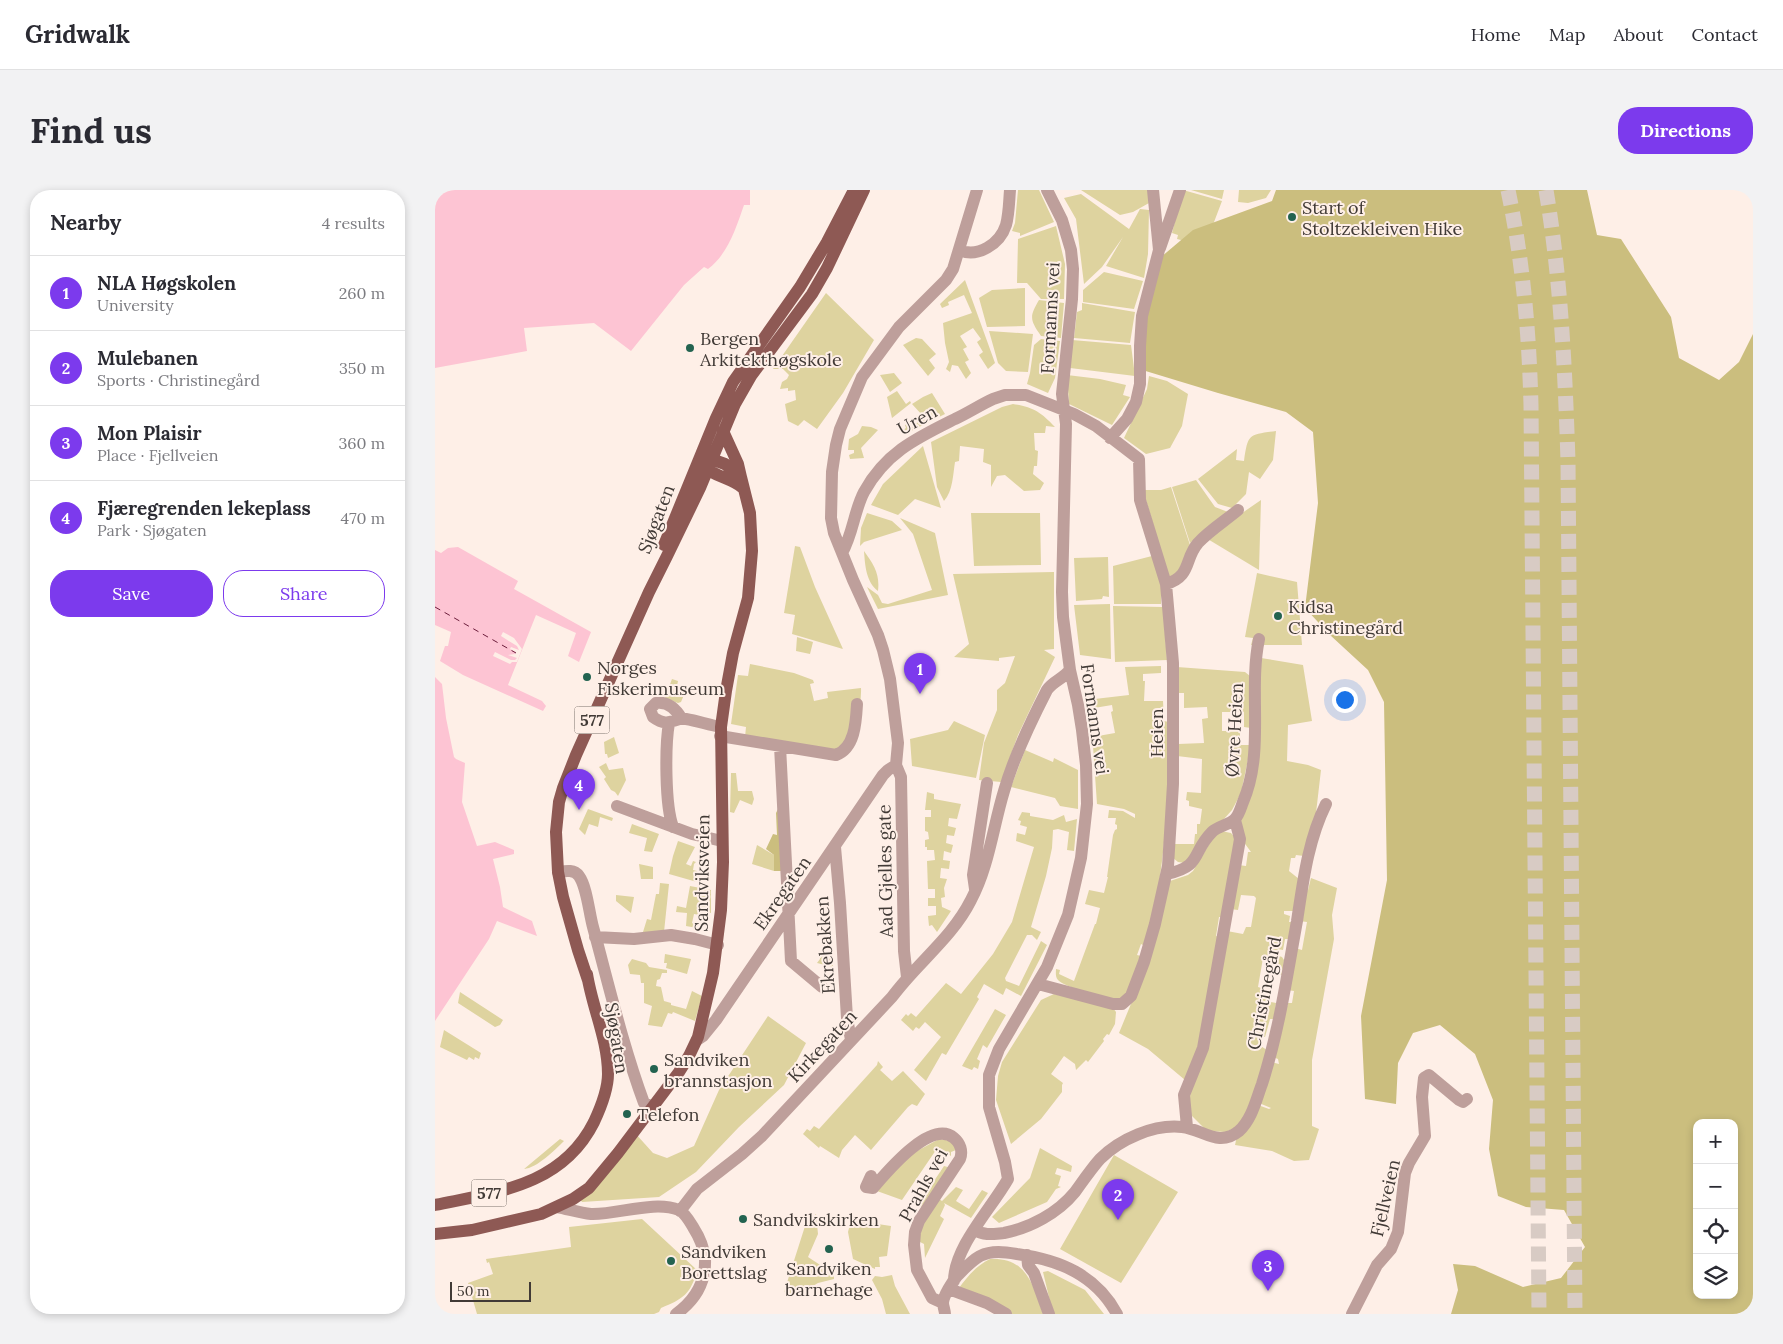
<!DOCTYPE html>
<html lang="en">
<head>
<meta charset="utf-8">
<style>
	body { margin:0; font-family:Lora,serif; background:#f2f2f3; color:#2b2b33 }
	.controls { position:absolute; right:15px; bottom:15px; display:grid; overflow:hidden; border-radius:10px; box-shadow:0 2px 8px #0003 }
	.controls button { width:45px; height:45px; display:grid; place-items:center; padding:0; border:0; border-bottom:1px solid #e1e1e2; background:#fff; color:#2b2b33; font:25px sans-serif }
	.scale { position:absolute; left:15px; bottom:12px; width:81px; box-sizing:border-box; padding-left:5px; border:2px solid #413a36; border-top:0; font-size:14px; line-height:18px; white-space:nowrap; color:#413a36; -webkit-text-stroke:4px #feefe7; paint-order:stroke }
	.you { position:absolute; left:909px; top:509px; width:18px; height:18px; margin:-12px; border:4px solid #fff; border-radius:50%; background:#1a73e8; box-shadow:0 0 0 8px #1a73e833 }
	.badge { display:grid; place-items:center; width:32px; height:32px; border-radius:50%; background:#7c3aed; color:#fff; font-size:16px; font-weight:700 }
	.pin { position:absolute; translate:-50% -41px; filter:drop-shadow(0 1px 2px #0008) }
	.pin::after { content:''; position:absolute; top:26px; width:18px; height:15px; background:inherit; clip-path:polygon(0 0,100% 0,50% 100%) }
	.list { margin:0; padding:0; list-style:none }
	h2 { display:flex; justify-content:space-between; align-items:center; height:65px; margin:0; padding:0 20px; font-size:21px }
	h2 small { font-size:16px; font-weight:400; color:#7c7c81 }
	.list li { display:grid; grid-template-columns:32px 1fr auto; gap:15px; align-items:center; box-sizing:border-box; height:75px; padding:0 20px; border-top:1px solid #e1e1e2 }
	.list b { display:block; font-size:19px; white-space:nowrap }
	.list p { margin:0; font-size:16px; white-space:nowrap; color:#7c7c81 }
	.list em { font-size:16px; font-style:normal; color:#7c7c81 }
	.actions { display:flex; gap:10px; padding:15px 20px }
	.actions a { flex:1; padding:11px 0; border:1px solid #7c3aed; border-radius:20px; text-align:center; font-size:18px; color:#7c3aed }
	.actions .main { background:#7c3aed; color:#fff }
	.icon { flex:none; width:28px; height:28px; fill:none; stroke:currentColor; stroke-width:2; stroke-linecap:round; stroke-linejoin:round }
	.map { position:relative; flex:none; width:1318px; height:1124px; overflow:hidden; border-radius:20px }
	header { display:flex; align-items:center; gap:30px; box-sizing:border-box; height:70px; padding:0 25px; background:#fff; border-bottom:1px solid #e1e1e2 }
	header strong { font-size:24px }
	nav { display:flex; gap:28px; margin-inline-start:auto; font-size:18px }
	.intro { display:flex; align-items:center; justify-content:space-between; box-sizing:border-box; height:120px; padding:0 30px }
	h1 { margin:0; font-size:35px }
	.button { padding:12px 22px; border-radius:20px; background:#7c3aed; color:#fff; font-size:18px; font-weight:700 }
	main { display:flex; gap:30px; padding:0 30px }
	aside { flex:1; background:#fff; border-radius:20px; box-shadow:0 2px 8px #0003 }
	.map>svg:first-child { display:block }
</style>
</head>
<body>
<header>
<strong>Gridwalk</strong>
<nav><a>Home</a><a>Map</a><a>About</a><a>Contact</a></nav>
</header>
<div class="intro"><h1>Find us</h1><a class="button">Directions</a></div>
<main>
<aside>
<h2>Nearby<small>4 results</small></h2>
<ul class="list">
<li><span class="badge">1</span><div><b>NLA Høgskolen</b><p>University</p></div><em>260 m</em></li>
<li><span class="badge">2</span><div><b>Mulebanen</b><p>Sports · Christinegård</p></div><em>350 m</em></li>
<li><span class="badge">3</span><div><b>Mon Plaisir</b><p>Place · Fjellveien</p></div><em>360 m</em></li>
<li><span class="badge">4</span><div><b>Fjæregrenden lekeplass</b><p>Park · Sjøgaten</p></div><em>470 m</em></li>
</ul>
<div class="actions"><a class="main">Save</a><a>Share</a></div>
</aside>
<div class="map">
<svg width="1318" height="1124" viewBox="0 0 1318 1124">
	<rect width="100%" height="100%" fill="#feefe7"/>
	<!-- green -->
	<path fill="#ded39f" d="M583,0H604L619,32L585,46V43L577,41L580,33Z
		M646,0H713L714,13L698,22L685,25Z
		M748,0L787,11L776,40L750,51L742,49L743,45L737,43Z
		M756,0H789L787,9Z
		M804,0H836L831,8L813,13L803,12Z
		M646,4L694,39L705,19L714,20L713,64L709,88L671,76L688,47L667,77L649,94L641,29L629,8Z
		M621,36L630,74L629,109H606L592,93H582L583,49Z
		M669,82L708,91L699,119L648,112V100Z
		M530,90L560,173L553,179L544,165L548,162L542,152L546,149L538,138L525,146L532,157L528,159L534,170L530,172L536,183L531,189L523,176L517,175L515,182L511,179L514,172L510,153L508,133L537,123L529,105L513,112L514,115L507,118L505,114Z
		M590,98V136L552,137L544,108L557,100Z
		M391,103L439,150L408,203L382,239L369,230L363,236L353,231L350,214L361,210L360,200L353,201V198L345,199L347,192L352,189L354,185L348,179H338Z
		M604,110L629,113L626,148L606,146C595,130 594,127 604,110Z
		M647,113L700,122L695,153L639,148L642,122L647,120Z
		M554,141L598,144L593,182L571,181L563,173Z
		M481,148L487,149L501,164L494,170L500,178L493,186L468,155Z
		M606,149L625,151L620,188L613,203L592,194L595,183L599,155Z
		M637,150L696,155L700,186L635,178Z
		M459,183L467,193L455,202L445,185Z
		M632,185L665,189L691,195L688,205L695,207L677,235L634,214Z
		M714,186L732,191L753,204L747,236L735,258L711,264L689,248L712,199Z
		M462,201L471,214L475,211L476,213L457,228L452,207Z
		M497,203L510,224L472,243L468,240L471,238L470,235L473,233L476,236L485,231L484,229L488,226L477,214L488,207Z
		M578,214C598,217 606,222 620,237L611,236L610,243H599L600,260L603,261L602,276H599L598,284L609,293L605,300L589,301L570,285L562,286L556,297V275L548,272L549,259L525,256L524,271L520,272C518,284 518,301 509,311L502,297L496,252L567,217Z
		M427,236L436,237L443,240L426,258L429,268L415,269L414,265L419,263V260H413L414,249L423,244Z
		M841,241L838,270L825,289L814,282L811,304L797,318L783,314L763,289L802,259L801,270L809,271C813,243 814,245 841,241Z
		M488,256L506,318L480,309L463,325L436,315L448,294Z
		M761,290L780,317L793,322L755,353L737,297Z
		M736,297L755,355L745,382L734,388L708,300H726Z
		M826,310L824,380L771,348Z
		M432,323L457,331L467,340L429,352L425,356L426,338Z
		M536,323H605L606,375L539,376Z
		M465,328L500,343L513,405L443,419L432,397L443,405L447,413L453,414L497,400L478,344Z
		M360,356L365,357L380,397L408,459L357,444L360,425L349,423Z
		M429,361C439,375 445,384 443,401C431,392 430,375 429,361Z
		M717,366L726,392V414H679L678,376Z
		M673,367L674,407L668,406L667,409L641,411L639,368Z
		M619,382V459L609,460L620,467L583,545L566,592L544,590L549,553L562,520V500L570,493L580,466L564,468V471L519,467L534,454L518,384Z
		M822,383L862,392L867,455H816L818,448L810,447Z
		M675,414L676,469L645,465L639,415Z
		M678,416L728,417L732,470L680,472Z
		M362,447L378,452L375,464L361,461Z
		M826,468L868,475L877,531L853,535L852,571L873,575L886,580L881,623L869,666L861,665L860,668H856L854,681L864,689L859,721H849V724L855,726L854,732H857L854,749H850L848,760L843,759L844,766L847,767L849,770L848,785L841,784L843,771L837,768H828L823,797L833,800L831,811L841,813L839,829H835L830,847L826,846L824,855L832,860L818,911L803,936L791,942L772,941L754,923L756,892L792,741L808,744L811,737H816L821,708L819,706L806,705L803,720L795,719L803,675L811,676L813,662H816L808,651L806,631Z
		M315,474L359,483L378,490L379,493L375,494L379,511L393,508L392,502L426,498C427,521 417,543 404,561L310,547L311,537L296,534L303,485L313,486Z
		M726,476V483L708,484V491H710L709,511H728L729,531L734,532C734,588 732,644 723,700C720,719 714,737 710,756L706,754L702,765L706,766C703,775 695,805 687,809C678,812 629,797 623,790C620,787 621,782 621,779L625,780L624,784L639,791L660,734H661L665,718L650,714L654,700L669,703L673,687H672L678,645L680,640L682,639V635L680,634L681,628H673L674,620L688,621L700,628V624L689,619L662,614L658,556L663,546L680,543L676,522L678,521L677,515L659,518L661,532L655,534L651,510L694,505L690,477Z
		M742,477L810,482L815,486L816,538L809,537V522H787V541H805V555H816L806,603L797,620L750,673L743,672L738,668L737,654H759L760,644H762V634H765L767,619L754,616V611L751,610L752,602L766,603L767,569L742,566L743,554L769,553L767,529L773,528L772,517L749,518V503H742Z
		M237,489L243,491L242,496L251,500L246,512L243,513L230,508Z
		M519,531L550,545L541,588L477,576L475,549L513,540Z
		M179,547L184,563L173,568L172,564H170L169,552Z
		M590,560L618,572L619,568L643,580V619L625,616L620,608L576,597Z
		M171,573L174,580L188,578L191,590L183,606L180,602L176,600L169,589L171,587L164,577Z
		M296,583H301L303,601H317L319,609L317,615L305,610L299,623L295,622Z
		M492,602L499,604V609L526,614L522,629L514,628L513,636L521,638L519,646L512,645L511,653L518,655L516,663L509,661L508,670L515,671L514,679L506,678L505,688L512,689L509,698L510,707L506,708L507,717L516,721L502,742L497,735L494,736L493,726L501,725V716H493V708H500V699H493L492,671L500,670L499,660H492V657H490V650L494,649L493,642L490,641V627H496V620H490Z
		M153,619L178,628L177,631L165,627L163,637L154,634L150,645L144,639Z
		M587,622L595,623V626L618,630L629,625L631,632L642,629L639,661L632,660L634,642L623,639L618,640L617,658L611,686L596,737L606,742L602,750L597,745H592L570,788L571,791L584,796L606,751L612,755L586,806L571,798L568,805L549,794L542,807L544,809L511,865L507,863L491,891L479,880L506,847L490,832L484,839L481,837L478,841L466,830L471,824L473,826L476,823L481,827L511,793L526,804L558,764L577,732L599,657L581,651L582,643L590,645L592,637L585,635L586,631L583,630Z
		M197,634L224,644L217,662L209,661L212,648L194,643Z
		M786,641L796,643L800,648L788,727H784L781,746L784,747L761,866L750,890L713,859L684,843L705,792L735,691L753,685L758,681L781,643Z
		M243,651L260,657L251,674L256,676L258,671L261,672L259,674L258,680L262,681V684L263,685L262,692L234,684L238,666Z
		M322,655L339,665V681L317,674Z
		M204,674L218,677V689H206Z
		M876,688L902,698L897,725L899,749L877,870V936L884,939L874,970L859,971L837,961L800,955L802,946L823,915L834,919L836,918L824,913L836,872L844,874L843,869L838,867L853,813H857L859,801L852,800L860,758L867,760L872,732L864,731L869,702L873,700Z
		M225,693L234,694L229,742H208L212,729L216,730L221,704H224Z
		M255,696L276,700V723L266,721L265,725L259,724L257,733L262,735V738L251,736L252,723L241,722L242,716L251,718Z
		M181,705L199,707L196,723L181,711Z
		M385,763H398V777L382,773L385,769Z
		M230,764L256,769L252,784L231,778L232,773H229Z
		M197,769L211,773L214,777L232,780V783H227L225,789L222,790L221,796L226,797L229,811L236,813V815L251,819L257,801L267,806L260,831L238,822L237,824L233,823L227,837L213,835L217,816L209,813V793H206L205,785L195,784L193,775Z
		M25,802L68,830L65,835L60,837L23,813Z
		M619,804L678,818L681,822L680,834L674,845L672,844L668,849L669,851L653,872L651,870L641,880L640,874L629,866L616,884L628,893L627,895V902L606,929L576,954L561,910L563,886L567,872L606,810Z
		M560,819L571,825L552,858L548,855L542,869L545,871L543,879L539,877L537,880L527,876Z
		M333,826L371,853L349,895L304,937L261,982L224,1007L147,1012L145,1009L200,943L218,963L232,968L259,956L284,900Z
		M9,840L46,863L44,869L40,867L39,870L34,867L32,870L5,857Z
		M443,871L448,877L445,880L457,891L468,881L490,904L482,916L477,914L473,917L436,960L420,945L407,960L404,968L385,956L384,958L368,944L372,939L375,941L379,936L384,939L442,875Z
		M125,949L129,951C120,960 102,978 89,979Z
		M504,949L517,951L521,960L516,962V966L503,957L467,1010L442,1001L473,966Z
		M605,958L637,976L636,982L622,978L620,984L626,986L623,996L626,997L621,999L612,1012L564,1033L557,1027L595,988Z
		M679,965L743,1002L686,1093L625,1059Z
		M509,976L516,978L487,1017L483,1015Z
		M521,997L528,1000L521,1011L534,1019L547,1000L553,1003L536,1028L509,1013L510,1015L505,1026L509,1029L490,1068L489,1054L481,1050L487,1034L504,1009L507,1011Z
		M381,1024L383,1044L373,1067L399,1084V1089L383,1093L361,1106L349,1102L371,1033Z
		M207,1029L262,1080C256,1104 248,1109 226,1118L224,1122L219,1124H42L33,1093L58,1084L54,1072L52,1073L51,1069L136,1057L134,1037Z
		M416,1030L456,1036L452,1066L444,1067L445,1077H440V1079L418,1069L413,1042Z
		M555,1069C592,1067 598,1095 608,1124H577L524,1098C533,1086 541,1076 555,1069Z
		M613,1081L650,1100L669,1124H618L608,1082Z
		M457,1085L460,1096L475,1124H451L447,1109L437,1090L440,1086L447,1087Z"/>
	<!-- forest -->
	<path fill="#cbbe7e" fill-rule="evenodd" d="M841,0H1152L1162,45L1186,49L1236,127L1244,168L1284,190L1304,172L1318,144V1124H1016L1023,1100L1018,1074L1040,1076L1088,1097L1126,1088L1150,1057L1129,1020L1091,1017L1063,1006L1054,959L1058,910L1040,864L1005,835L978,843L963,873L961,914L930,909L926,826L952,690L949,512L933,480L895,445L870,418L883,313L878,242L851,222L783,203L704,179L719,73L758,40L837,11ZM1262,933H1299V1105H1262Z
		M343,619L349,681H339V665L331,659L338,644L342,645L341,623Z"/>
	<!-- water -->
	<path fill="#fdc4d3" d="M0,0H315V15H309C301,38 293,64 273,79L269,77L249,95L196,161L159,133L89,138L92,161L0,178Z
		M23,357L83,391L79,399L156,442L144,472L133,466L141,443L101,425L73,495L107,511L111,516L108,521L28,485L5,471L10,456H13L16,442L0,435V360L6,363L13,358Z
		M0,487L7,494L11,528L19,567L21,569L30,573L27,612L42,656L60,652L79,660V664L58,669L65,697L68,717L97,731L102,746L62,731L54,749L0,831Z"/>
	<!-- pier -->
	<path fill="#feefe7" d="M68,442L79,448L87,459L82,472H77L75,474L58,466L60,462L76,470H80L82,468L73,465L80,464L81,462L75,459L76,457L84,460L82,456L66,446Z"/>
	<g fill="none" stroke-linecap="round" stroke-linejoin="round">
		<!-- ferry -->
		<path stroke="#6c1d3b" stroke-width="1" stroke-dasharray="6 5" stroke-linecap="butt" d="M0,417L81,463"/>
		<!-- highway-tunnel -->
		<path stroke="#d8cbc4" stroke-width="15" stroke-dasharray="15 8" stroke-linecap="butt" d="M1073,0C1088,71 1094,142 1096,215L1104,1124
			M1111,0C1126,89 1130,180 1133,271L1140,1124"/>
		<!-- minor -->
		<path stroke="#be9f9b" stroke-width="12" d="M725,58L745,0
			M524,60C543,68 565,54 571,35C574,24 574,12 575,0
			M675,248L692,229L701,212L705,194V156L707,126L724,60L718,0
			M407,363C418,344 419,321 429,302C451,262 482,248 520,229C533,223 545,215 558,209L570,205H591L639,224L661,236L704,269L705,310L731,394L738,473V594L733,676L720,734L709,772L696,806L687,814H678L603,794
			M731,394C757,386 749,369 763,353C775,340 790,331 803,320
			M247,529C241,519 233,511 221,513L215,519L218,527C234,539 239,527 251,529C263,531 274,535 286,537
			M234,533C230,556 230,616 238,637
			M285,546L401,565C420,558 421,532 422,514
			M345,556L356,771L387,797
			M461,575L463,553L455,489L448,460L443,445L418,390L399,343L396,328L397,282L401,255L405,239L427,187L464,137L511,90L518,79L542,0
			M461,575L466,587L469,761L472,787
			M182,616L257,644L287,651
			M400,657L405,713L412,828L416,850
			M123,682C130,681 139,679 144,686C152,697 154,723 158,737C174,796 188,856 209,913L218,917
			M732,684C768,676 756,663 777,642C783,636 794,635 800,629C804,625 806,617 808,612C830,561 813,502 824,449
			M540,699L538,685L552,593
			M160,747L199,749L236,745L260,749L283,755
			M262,850L268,846L281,830L448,585L453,580L461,575
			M752,937L749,905L768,858L804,655L805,649L800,630
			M436,986L431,997L438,998C451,983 496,928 519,948C525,953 528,961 525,969L484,1031L480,1042L479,1055L482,1080L497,1108L508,1113
			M122,1017C133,1019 145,1023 156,1024C182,1025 219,1010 244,1020C250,1023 255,1032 258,1037C265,1048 269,1057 270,1069C271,1093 259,1111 241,1124
			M245,1021L262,999L307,964L327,946L457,807C482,773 517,748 536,710C554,676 558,637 569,601C579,566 595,533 612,500C618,491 628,489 635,480
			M540,1040C550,1046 558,1044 569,1043C595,1038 623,1023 640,1002C648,991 656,979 665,969C685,949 719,934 747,937C768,939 783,958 804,941C817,929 821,910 827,894C844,841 852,786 862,731C868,692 873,650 891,614
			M592,1065L593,1075L599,1083L614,1124
			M519,1091C519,1057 556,1019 573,989L570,972L554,917V885L564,859L612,777L633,725L646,668L652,614L651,575L647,540L643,515L635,480L628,427L627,402L631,234L627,204L637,109L638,79L636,60L627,30L612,0
			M514,1099L552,1113L571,1124
			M510,1124C510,1121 508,1116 508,1113C508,1106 518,1091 522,1086C529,1079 536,1071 545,1066C557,1060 570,1062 582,1064C625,1070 661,1085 682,1124
			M917,1124L942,1075L956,1059L963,1042L970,983L974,973L990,946L987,907L989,888L994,885L1024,910L1028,912L1032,909"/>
		<!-- major -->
		<path stroke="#8e5954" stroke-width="12" d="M288,241L303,274L306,287
			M266,273C277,287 296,287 308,298
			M229,355L281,228L298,192L365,97L392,52L419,0
			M153,790L143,760L128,707L123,682L121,642L124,612L128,598L141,565L214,402L232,366L265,298L300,214L316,186L377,104L392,78L429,0
			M0,1015C62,1002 127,996 159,932C166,917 173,900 173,884C173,850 157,817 152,784
			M0,1044L37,1040L106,1024L138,1009L154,998L183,963L244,882L254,866L263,847L278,783L286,720L288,672L286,537L291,501L298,463L313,408L317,361L315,323L306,287L290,274L276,269L264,270"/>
	</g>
	<!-- markers -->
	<g fill="#236350" stroke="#feefe7" stroke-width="2">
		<circle cx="857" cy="27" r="5"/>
		<circle cx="255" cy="158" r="5"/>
		<circle cx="843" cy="426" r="5"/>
		<circle cx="152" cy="487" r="5"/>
		<circle cx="219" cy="879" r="5"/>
		<circle cx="192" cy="924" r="5"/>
		<circle cx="308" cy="1029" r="5"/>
		<circle cx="394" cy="1059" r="5"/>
		<circle cx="236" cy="1071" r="5"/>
	</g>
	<g text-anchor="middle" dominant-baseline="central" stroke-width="4" stroke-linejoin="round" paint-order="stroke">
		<!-- shield labels -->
		<g fill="#feefe7" stroke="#7a706b" stroke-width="1">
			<rect x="139.5" y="516.5" width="35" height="27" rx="4"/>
			<rect x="36.5" y="989.5" width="35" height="27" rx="4"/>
		</g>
		<g font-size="16" font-weight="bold" fill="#413a36">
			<text x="157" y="530">577</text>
			<text x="54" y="1003">577</text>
		</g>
		<!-- poi labels -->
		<g font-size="18" fill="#413a36" stroke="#feefe7" text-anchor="start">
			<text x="867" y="17">Start of<tspan x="867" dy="21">Stoltzekleiven Hike</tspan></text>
			<text x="265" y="148">Bergen<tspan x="265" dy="21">Arkitekthøgskole</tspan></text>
			<text x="853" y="416">Kidsa<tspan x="853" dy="21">Christinegård</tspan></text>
			<text x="162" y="477">Norges<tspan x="162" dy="21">Fiskerimuseum</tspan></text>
			<text x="229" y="869">Sandviken<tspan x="229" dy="21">brannstasjon</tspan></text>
			<text x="202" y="924">Telefon</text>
			<text x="318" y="1029">Sandvikskirken</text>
			<text x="246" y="1061">Sandviken<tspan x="246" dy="21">Borettslag</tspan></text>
			<text x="394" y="1078" text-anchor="middle">Sandviken<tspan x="394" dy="21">barnehage</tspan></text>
		</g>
		<!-- street labels -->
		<g font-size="18" fill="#413a36" stroke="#feefe7">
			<text transform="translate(615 128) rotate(-87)">Formanns vei</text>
			<text transform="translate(482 230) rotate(-29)">Uren</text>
			<text transform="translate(221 329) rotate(-69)">Sjøgaten</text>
			<text transform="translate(660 529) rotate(82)">Formanns vei</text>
			<text transform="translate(799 540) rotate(-87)">Øvre Heien</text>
			<text transform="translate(721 543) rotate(-90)">Heien</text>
			<text transform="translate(450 681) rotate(-91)">Aad Gjelles gate</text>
			<text transform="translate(267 683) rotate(-89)">Sandviksveien</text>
			<text transform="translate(347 703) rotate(-55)">Ekregaten</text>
			<text transform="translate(390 755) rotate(-94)">Ekrebakken</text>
			<text transform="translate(829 803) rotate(-79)">Christinegård</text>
			<text transform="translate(182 848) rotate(81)">Sjøgaten</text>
			<text transform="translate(387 856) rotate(-47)">Kirkegaten</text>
			<text transform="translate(488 995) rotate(-61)">Prahls vei</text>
			<text transform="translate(950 1008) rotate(-77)">Fjellveien</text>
		</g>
	</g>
</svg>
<div class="controls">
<button>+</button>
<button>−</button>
<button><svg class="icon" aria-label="locate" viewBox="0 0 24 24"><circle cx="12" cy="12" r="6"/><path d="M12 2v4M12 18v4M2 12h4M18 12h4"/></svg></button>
<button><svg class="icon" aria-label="layers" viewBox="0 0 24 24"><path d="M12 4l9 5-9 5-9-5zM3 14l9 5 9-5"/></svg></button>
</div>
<div class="scale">50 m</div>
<div class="you"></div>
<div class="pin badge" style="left:485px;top:504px">1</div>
<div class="pin badge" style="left:683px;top:1030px">2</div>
<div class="pin badge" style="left:833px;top:1101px">3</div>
<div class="pin badge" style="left:144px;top:620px">4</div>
</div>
</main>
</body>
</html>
